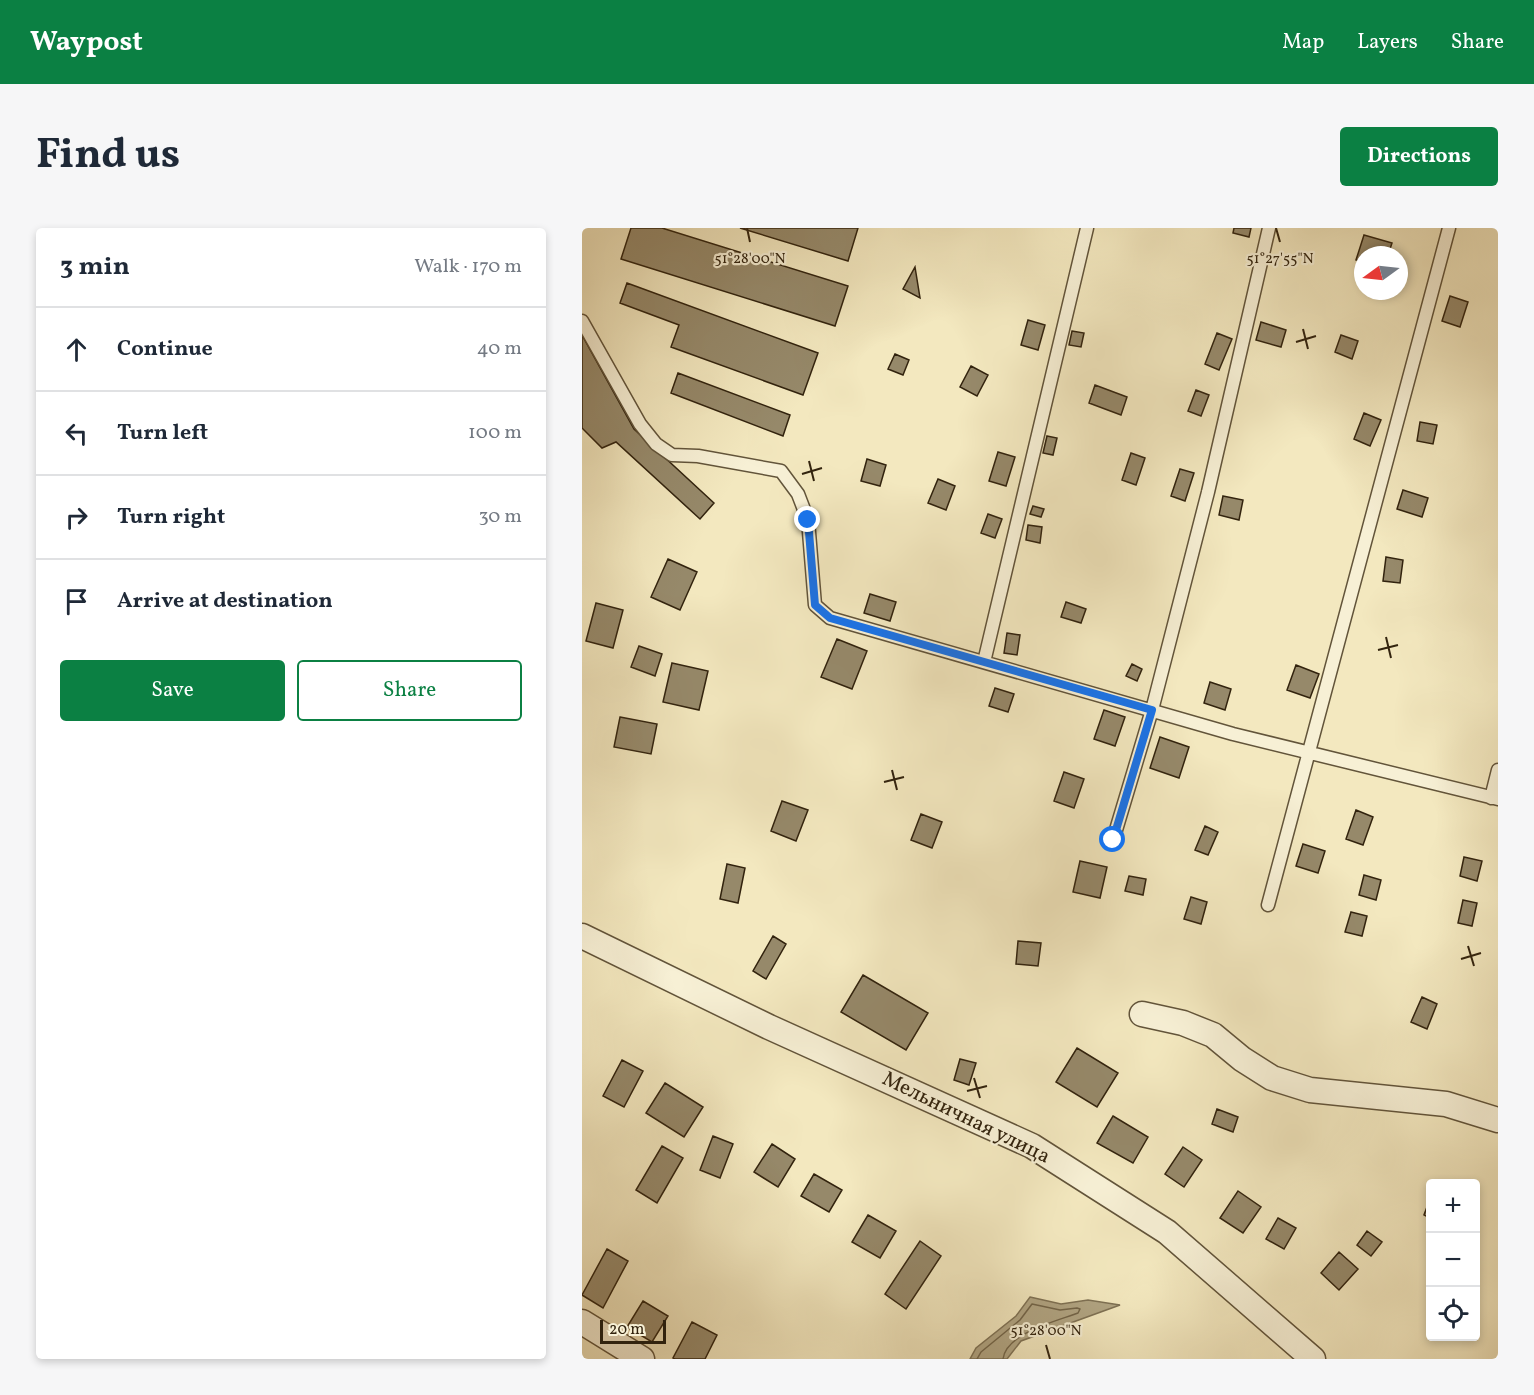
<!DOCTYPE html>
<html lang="en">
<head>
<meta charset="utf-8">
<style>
	body { margin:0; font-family:Vollkorn,serif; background:#f6f6f7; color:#1f2937 }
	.controls { position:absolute; right:18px; bottom:18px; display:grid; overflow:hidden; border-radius:6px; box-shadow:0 3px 9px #0003 }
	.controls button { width:54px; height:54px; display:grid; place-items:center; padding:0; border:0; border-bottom:2px solid #e0e1e3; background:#fff; color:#1f2937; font:30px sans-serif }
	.compass { position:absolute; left:772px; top:18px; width:54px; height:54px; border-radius:50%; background:#fff; box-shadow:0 3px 9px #0003; rotate:255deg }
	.scale { position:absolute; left:18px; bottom:15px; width:66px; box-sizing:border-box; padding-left:6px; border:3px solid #32230e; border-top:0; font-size:16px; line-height:21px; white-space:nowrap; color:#32230e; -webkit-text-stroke:4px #f7f0d5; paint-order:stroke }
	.stop { position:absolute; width:18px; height:18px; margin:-14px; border:4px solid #1a73e8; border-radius:50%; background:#fff }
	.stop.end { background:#1a73e8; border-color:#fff; box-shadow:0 2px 6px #0008 }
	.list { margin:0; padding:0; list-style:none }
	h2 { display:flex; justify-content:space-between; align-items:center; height:78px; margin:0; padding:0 24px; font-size:26px }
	h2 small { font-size:20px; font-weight:400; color:#747a83 }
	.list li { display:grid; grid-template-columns:39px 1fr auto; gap:18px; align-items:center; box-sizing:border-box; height:84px; padding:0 24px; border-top:2px solid #e0e1e3 }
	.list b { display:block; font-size:22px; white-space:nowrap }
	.list em { font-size:20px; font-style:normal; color:#747a83 }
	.actions { display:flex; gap:12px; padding:18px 24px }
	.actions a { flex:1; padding:14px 0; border:2px solid #0b8043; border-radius:6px; text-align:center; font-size:21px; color:#0b8043 }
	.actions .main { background:#0b8043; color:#fff }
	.icon { flex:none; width:33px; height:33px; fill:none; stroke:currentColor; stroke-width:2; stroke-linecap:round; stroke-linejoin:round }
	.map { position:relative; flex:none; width:916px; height:1131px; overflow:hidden; border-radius:6px }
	header { display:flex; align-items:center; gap:36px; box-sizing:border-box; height:84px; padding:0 30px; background:#0b8043; color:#fff }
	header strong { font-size:28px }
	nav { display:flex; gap:33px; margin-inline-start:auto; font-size:21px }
	.intro { display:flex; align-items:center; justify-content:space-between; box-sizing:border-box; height:144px; padding:0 36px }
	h1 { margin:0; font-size:42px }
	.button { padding:15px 27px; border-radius:6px; background:#0b8043; color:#fff; font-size:21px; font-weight:700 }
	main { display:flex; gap:36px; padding:0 36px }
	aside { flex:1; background:#fff; border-radius:6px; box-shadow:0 3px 9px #0003 }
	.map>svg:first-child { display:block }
</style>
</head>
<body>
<header>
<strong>Waypost</strong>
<nav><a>Map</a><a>Layers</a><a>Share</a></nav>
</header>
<div class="intro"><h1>Find us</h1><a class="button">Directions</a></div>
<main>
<aside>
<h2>3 min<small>Walk · 170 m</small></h2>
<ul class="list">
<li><svg class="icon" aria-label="ahead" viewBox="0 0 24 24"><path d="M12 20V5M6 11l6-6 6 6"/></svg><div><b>Continue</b></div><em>40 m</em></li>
<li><svg class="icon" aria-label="left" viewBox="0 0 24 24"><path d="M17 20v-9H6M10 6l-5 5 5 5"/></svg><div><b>Turn left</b></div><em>100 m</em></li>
<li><svg class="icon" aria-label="right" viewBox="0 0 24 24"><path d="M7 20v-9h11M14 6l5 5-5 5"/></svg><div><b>Turn right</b></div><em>30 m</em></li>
<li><svg class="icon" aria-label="arrive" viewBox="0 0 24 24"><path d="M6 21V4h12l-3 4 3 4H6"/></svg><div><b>Arrive at destination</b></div></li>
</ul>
<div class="actions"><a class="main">Save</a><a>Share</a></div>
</aside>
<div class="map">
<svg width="916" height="1131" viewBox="0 0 916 1131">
	<rect width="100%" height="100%" fill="#f3e8bf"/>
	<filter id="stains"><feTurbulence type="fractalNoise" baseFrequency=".00333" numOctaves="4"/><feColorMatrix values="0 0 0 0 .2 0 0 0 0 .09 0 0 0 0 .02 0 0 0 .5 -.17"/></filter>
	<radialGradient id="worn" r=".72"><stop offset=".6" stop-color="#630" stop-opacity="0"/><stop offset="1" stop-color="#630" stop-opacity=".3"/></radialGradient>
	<!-- water -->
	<path fill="#b1a583" stroke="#7e7154" stroke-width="1.5" d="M448,1069L479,1076L506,1072L538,1077L439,1113L425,1131H388L394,1120L434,1088Z"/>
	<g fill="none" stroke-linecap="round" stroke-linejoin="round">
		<!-- shore -->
		<path stroke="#726448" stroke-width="1.5" d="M395,1131L399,1124L438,1092L450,1076L478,1082L495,1080L498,1081L496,1085C475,1093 424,1105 421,1131"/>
	</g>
	<!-- building -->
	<path fill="#96896a" stroke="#32230e" stroke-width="1.5" d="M49,0H80L266,58L253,98L39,31Z
		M158,0H276L266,33Z
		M652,0H669L667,9L651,5Z
		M782,7L810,15L806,27H781V33L774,32Z
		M333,39L338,70L321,61Z
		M45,55L236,125L221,167L89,119L97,97L38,75Z
		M868,68L886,74L878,99L860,93Z
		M446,92L463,97L456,122L439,117Z
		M679,94L704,102L699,119L674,112Z
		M490,103L502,105L499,119L487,117Z
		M635,105L650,111L637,142L623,136Z
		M0,107L52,201L132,275L118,291L34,214L20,220L0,200Z
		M759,107L776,113L770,131L753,124Z
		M313,126L327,132L321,147L306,141Z
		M389,138L406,147L395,168L378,159Z
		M96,145L208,187L201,208L89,165Z
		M513,157L545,169L539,187L507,175Z
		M614,162L627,167L619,188L606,183Z
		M782,185L799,192L788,218L772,211Z
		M838,194L855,197L851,216L835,213Z
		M465,208L475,210L471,227L461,225Z
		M416,224L433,229L424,258L407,253Z
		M549,225L563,230L554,257L540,252Z
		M285,231L304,237L298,258L279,253Z
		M598,241L612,245L603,273L589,268Z
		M356,251L373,258L364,282L346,275Z
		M821,262L846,270L840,289L815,281Z
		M641,268L661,272L657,292L637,287Z
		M451,278L462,281L459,289L448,286Z
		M406,286L420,291L413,310L399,305Z
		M446,297L460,299L458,315L444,312Z
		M804,329L821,332L818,355L801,353Z
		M86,331L115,344L98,382L69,369Z
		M288,366L314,374L308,393L282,385Z
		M484,374L504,381L499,395L479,389Z
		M14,375L41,382L31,420L4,413Z
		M425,405L438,407L435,427L422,425Z
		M255,411L285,423L270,461L239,449Z
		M57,418L80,426L73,448L49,439Z
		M90,435L126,443L117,482L81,474Z
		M550,436L560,441L555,453L544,448Z
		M714,437L737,446L728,470L705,462Z
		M628,454L649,461L643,482L622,475Z
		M413,460L432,466L426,484L407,478Z
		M522,482L543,489L533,518L512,511Z
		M38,489L75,496L69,526L32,519Z
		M578,509L607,519L597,550L568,540Z
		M482,544L502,551L492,580L472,573Z
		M200,573L226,582L214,613L189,603Z
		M774,582L791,589L781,617L764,611Z
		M339,586L360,594L350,620L329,612Z
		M623,598L636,604L626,627L613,622Z
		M721,616L743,623L736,645L714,638Z
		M882,629L900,633L895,653L878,648Z
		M498,633L525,639L518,670L491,664Z
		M145,636L163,640L156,675L138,671Z
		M782,647L799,652L794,672L777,667Z
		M547,648L564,651L561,667L543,663Z
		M609,669L625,674L619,696L602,691Z
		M881,672L895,675L890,698L876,695Z
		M769,684L785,688L780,708L763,704Z
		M191,708L204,716L184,751L171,743Z
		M436,713L459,715L456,738L434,736Z
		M281,747L346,785L324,822L259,784Z
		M840,769L855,776L845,801L829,794Z
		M495,820L536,845L515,879L474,854Z
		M378,831L394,835L387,857L372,852Z
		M40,832L61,843L42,879L21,868Z
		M83,855L121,879L102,909L64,885Z
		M635,881L656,889L651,904L630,896Z
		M531,888L566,909L551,935L515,915Z
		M131,908L151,916L138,950L118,942Z
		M190,916L213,931L196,959L172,944Z
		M80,918L101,930L75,975L54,962Z
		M601,919L620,932L602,959L583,946Z
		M232,946L260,962L247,984L219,968Z
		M656,963L679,979L661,1005L638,990Z
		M848,971V990L842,987Z
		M286,987L314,1003L298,1030L270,1014Z
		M696,990L714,1000L702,1021L684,1011Z
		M785,1003L800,1014L789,1028L775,1017Z
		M338,1013L359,1028L324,1081L303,1066Z
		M25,1021L46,1033L21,1080L0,1067Z
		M757,1024L776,1041L757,1062L739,1045Z
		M61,1073L86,1088L70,1114L45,1099Z
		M110,1094L135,1107L123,1131H93L91,1130Z"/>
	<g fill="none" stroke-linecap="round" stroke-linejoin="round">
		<!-- lane casing -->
		<g stroke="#62543a" stroke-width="15">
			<path id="lane" d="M0,93L58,196L74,216L90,227L116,228L199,243L216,266L226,292L233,377L248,390L651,506L916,571
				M402,434L505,0
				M909,570L916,542
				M531,612L570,482L626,264L687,0
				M686,677L867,0"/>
		</g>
		<!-- street casing -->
		<g stroke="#62543a" stroke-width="27">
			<path id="street" d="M0,708L187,799L450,918L585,1004L731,1131
				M560,786L601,795L631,807L660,831L690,850L728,862L864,876L916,892
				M0,1094L60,1131"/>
		</g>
		<!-- lane -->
		<use href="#lane" stroke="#f7f0d5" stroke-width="12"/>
		<!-- street -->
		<use href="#street" stroke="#f7f0d5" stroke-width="24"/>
	</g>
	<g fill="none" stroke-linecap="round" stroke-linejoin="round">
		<!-- route -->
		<path stroke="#1a73e8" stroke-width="8" d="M226,292L233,377L248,390L570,482L531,612"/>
	</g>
	<!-- ticks -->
	<path fill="none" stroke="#32230e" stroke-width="2" d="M165,0L168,14M694,0L698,14M721,101L726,121M714,114L734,108M227,233L232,253M220,246L240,240M804,409L809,430M796,422L816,417M310,542L315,562M302,554L322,549M886,718L892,738M879,731L899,725M392,850L398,870M385,863L405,858M464,1117L468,1131"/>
	<g text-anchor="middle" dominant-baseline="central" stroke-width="4.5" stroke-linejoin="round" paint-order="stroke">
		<!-- street labels -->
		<g font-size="21" fill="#32230e" stroke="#f7f0d5">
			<text transform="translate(384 890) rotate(26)">Мельничная улица</text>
		</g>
	</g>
	<g font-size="15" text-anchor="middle" fill="#32230e" stroke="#f7f0d5" stroke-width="4.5" stroke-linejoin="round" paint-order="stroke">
		<text x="168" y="35">51°28'00"N</text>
		<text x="698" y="35">51°27'55"N</text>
		<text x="464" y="1107">51°28'00"N</text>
	</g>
	<rect width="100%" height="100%" filter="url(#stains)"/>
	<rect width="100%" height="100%" fill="url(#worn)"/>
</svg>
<div class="controls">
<button>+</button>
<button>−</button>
<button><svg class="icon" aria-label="locate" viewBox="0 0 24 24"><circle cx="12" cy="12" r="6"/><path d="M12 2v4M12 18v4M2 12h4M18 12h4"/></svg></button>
</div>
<svg class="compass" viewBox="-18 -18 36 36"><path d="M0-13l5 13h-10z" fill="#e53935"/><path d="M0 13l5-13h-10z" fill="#747a83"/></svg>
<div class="scale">20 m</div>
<div class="stop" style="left:531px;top:612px"></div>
<div class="stop end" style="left:226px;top:292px"></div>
</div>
</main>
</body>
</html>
